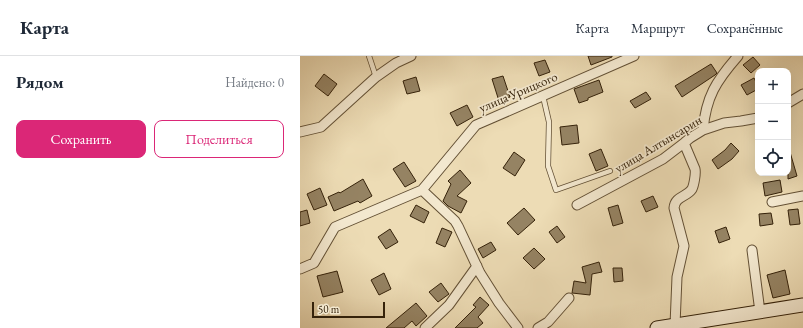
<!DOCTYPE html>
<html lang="ru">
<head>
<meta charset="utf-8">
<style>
	body { margin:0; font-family:"EB Garamond",serif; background:#f2f2f3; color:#1f2937 }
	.controls { position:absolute; right:12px; top:12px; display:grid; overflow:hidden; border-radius:8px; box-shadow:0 4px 16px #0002 }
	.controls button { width:36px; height:36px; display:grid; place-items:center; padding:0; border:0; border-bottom:1px solid #e0e1e3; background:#fff; color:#1f2937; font:20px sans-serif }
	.scale { position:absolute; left:12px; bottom:10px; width:73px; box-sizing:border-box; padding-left:4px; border:2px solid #35220a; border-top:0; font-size:11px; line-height:14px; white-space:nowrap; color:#35220a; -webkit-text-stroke:3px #f3e8cf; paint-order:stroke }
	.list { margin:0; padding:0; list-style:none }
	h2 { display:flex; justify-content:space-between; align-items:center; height:52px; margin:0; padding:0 16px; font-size:17px }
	h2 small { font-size:13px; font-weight:400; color:#747a83 }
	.actions { display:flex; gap:8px; padding:12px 16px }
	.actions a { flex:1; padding:9px 0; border:1px solid #db2777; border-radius:8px; text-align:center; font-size:14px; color:#db2777 }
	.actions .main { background:#db2777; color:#fff }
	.icon { flex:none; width:22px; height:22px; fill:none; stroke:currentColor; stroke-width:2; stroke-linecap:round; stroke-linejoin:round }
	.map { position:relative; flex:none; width:503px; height:272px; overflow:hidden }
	header { display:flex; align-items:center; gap:24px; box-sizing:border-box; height:56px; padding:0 20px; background:#fff; border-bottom:1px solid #e0e1e3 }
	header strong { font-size:19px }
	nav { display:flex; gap:22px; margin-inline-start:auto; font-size:14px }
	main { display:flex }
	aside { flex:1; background:#fff }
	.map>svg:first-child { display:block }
</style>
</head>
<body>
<header>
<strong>Карта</strong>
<nav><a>Карта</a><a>Маршрут</a><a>Сохранённые</a></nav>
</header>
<main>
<aside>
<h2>Рядом<small>Найдено: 0</small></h2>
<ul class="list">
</ul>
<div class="actions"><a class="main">Сохранить</a><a>Поделиться</a></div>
</aside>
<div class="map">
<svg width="503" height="272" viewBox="0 0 503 272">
	<rect width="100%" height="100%" fill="#eddcb5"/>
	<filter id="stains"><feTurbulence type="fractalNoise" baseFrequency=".005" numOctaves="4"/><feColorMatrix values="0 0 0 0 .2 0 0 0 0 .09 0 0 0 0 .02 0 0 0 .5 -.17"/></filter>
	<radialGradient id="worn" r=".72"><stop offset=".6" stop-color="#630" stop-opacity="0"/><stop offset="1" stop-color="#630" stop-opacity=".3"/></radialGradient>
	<!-- building -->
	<path fill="#958363" stroke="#35220a" d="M288,0H312V1L291,9Z
		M453,1L460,9L451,17L443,9Z
		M245,4L250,16L239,20L234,7Z
		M411,8L417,17L415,19L382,41L375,30Z
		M24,18L37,28L28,40L15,30Z
		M203,20L210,41L199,45L192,23Z
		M116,21L120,35L107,38L103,25Z
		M454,22L458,30V33L447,39L441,29Z
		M299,24L303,36L288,42V44L279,47L274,33Z
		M346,36L351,43L335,52L330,45Z
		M167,49L173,61L157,70L150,57Z
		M277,69L279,87L262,89L260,71Z
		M431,87L439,95L432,103L418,113L412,104L425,94Z
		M301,93L308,110L296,115L289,98Z
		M214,96L225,104L215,120L203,112Z
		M488,96H490L497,120L488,123Z
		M104,106L116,125L105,131L93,113Z
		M160,114L171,127L157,140L167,145L161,157L148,150L143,145L151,128L148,125Z
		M63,123L72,140L60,147L58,145L34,155L28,141L39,136L40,137Z
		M480,124L482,136L465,140L463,127Z
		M20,132L27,149L14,154L7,138Z
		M353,140L358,151L346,156L341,145Z
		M116,149L129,156L124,167L110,160Z
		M318,149L323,167L313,170L308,152Z
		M224,152L235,164L218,179L207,167Z
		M498,153L500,168L490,169L488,154Z
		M7,154L10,167L0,170V156Z
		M471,157L473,168L460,170L459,158Z
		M257,170L265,181L257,187L249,176Z
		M426,171L430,183L419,187L415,175Z
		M142,172L152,176L145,191L136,187Z
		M90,173L98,186L86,193L78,181Z
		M191,186L196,194L183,202L178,193Z
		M234,192L245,203L234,213L223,202Z
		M299,206L302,216L292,218L290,239L272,237L274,225L286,227L282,211Z
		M313,212H322L323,225L314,226Z
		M485,214L490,238L473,242L467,219Z
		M37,215L43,236L23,241L17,220Z
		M84,217L91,233L79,239L71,224Z
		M141,227L149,238L138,246L129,236Z
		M180,241L189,249L178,261L183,267L177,272H155L176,251L173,249Z
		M116,247L127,260L116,270L112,265L104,272H86Z"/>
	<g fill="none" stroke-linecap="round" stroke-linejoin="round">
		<!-- lane casing -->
		<g stroke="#635035" stroke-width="6">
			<path id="lane" d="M69,0L76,21
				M243,40L249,66L248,110L256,134L310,115"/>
		</g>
		<!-- street casing -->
		<g stroke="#635035" stroke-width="11">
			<path id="street" d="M488,47L503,38
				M403,74C406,41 416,25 438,0
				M0,76L21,71L76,21L96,7L111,0
				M122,134L155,165L158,170L180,217L199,247L218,272
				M472,146L503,140
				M277,149L363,103L384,87L390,82L403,74L424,67L441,65L458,62
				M452,194L460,256
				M0,213L14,207L35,171L122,134L176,69L334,0
				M375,269L377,221L384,190L374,152C375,140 387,141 392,133C394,129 396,117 395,113L384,87
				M125,272L149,249L177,210
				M238,272L248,266L269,242"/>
		</g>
		<!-- secondary casing -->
		<g stroke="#35220a" stroke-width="15">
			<path id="secondary" d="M357,272L503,249"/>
		</g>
		<!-- lane -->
		<use href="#lane" stroke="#f3e8cf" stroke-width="4.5"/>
		<!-- street -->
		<use href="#street" stroke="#f3e8cf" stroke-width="9"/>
		<!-- secondary -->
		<use href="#secondary" stroke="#f3e8cf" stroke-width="13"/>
	</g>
	<g text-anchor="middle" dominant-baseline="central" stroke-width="3.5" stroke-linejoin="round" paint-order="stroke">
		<!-- street labels -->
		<g font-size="13" fill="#35220a" stroke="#f3e8cf">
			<text transform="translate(218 36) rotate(-23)">улица Урицкого</text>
			<text transform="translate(358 88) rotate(-31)">улица Алтынсарин</text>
		</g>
	</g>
	<rect width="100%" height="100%" filter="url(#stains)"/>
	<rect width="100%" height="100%" fill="url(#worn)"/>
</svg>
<div class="controls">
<button>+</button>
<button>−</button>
<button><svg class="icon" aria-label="locate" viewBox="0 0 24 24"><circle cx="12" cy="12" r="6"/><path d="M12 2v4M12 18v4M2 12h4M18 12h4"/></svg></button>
</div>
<div class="scale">50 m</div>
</div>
</main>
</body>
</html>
